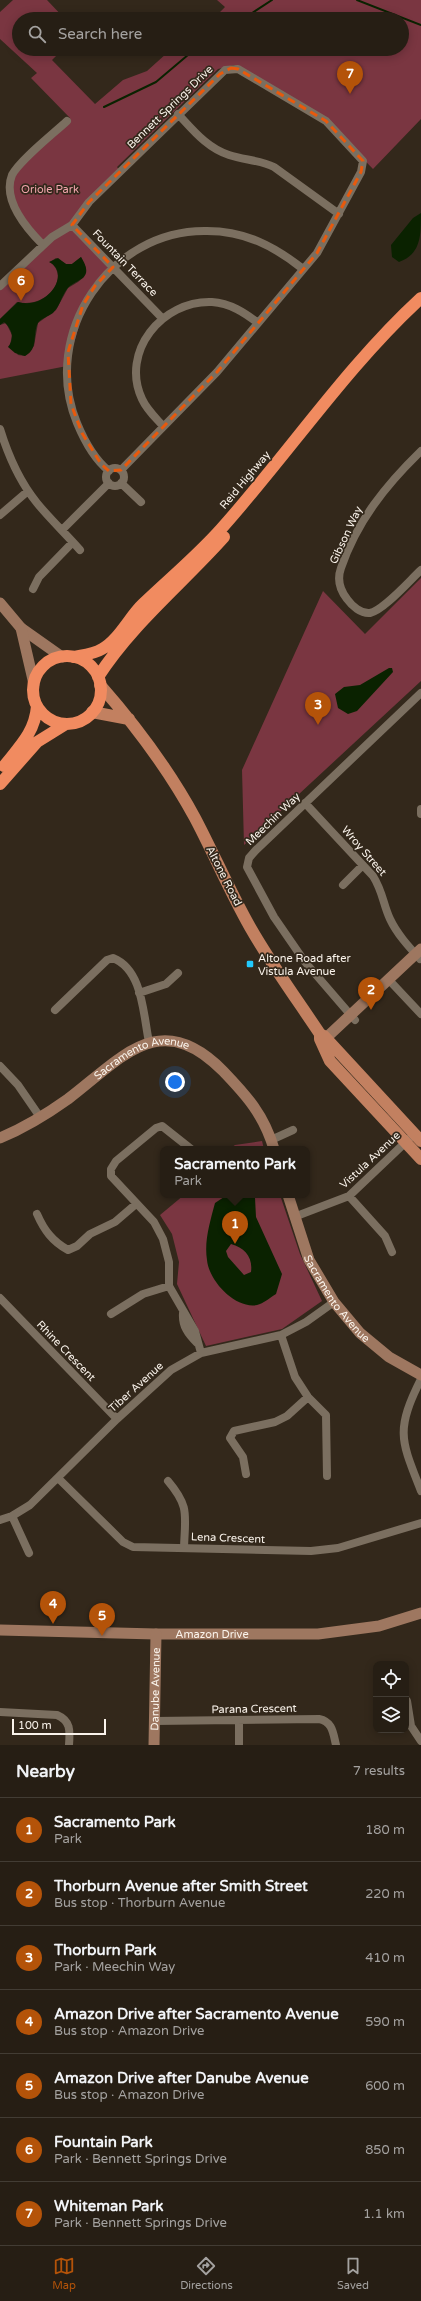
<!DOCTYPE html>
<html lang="en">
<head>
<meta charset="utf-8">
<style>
	body { margin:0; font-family:"Varela Round",sans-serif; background:#322b22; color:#f1f3f6 }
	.controls { position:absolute; right:12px; bottom:12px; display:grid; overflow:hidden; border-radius:8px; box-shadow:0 2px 10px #0003 }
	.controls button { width:36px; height:36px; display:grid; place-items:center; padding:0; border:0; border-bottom:1px solid #423c34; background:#261e14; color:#f1f3f6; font:20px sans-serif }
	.scale { position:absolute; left:12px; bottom:10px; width:94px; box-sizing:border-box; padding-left:4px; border:2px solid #faf3eb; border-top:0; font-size:11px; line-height:14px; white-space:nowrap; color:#faf3eb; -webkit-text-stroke:3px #33281b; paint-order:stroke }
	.you { position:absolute; left:175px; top:1082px; width:14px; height:14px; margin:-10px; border:3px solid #fff; border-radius:50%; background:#1a73e8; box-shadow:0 0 0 6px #1a73e833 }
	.badge { display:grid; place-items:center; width:26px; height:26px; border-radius:50%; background:#b45309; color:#fff; font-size:13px; font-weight:700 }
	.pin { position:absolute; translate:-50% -33px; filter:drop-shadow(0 1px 2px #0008) }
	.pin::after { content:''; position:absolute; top:21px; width:14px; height:12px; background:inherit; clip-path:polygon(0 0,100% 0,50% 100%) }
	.popup { position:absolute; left:160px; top:1146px; width:150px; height:52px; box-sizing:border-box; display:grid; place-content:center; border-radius:8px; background:#261e14; filter:drop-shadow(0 1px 3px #0005); font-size:13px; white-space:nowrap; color:#a4a2a0 }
	.popup b { font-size:15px; color:#f1f3f6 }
	.popup::after { content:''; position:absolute; left:50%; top:100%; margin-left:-8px; border:8px solid transparent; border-top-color:#261e14 }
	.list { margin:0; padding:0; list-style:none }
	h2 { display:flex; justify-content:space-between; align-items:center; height:52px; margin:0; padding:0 16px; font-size:17px }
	h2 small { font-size:13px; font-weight:400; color:#a4a2a0 }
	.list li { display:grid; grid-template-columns:26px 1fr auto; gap:12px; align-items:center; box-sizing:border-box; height:64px; padding:0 16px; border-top:1px solid #423c34 }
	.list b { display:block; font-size:15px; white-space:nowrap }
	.list p { margin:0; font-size:13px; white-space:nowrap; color:#a4a2a0 }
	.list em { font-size:13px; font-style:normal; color:#a4a2a0 }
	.icon { flex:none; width:22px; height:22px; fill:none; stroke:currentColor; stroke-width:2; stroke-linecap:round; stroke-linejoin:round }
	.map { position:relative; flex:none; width:421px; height:1745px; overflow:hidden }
	.search { position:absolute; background:#261e14; box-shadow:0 2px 10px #0003; left:12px; right:12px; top:12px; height:44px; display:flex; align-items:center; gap:10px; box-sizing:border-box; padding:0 14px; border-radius:22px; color:#a4a2a0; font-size:15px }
	.sheet { height:500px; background:#261e14 }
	nav { display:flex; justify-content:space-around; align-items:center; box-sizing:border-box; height:56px; border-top:1px solid #423c34; background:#261e14; font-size:11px; color:#a4a2a0 }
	nav a { display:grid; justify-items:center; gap:2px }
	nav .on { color:#b45309 }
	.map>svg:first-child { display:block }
</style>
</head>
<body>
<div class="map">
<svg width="421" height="1745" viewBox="0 0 421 1745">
	<rect width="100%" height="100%" fill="#33281b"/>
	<!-- green -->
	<path fill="#7a3641" d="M13,0H47L65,19H19V49H63L52,60L95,104L123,80L147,71L167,53L176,49H402V19H213L225,7L217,0H421V119L373,169L331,126L234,65L218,69L117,167L120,171L72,224L113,267L88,296L67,366L0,379V325L6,323L12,335L10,345L18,355L25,356L34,346L38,323L56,310L68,288L78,282L84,277L86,268L81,257L72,264H66L56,258L50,262C71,278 46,309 17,302L0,319V286L43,245L13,201L12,176L70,118L31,78L37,73L0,39V12Z
		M421,578V681L244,845L242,770L323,591L365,634Z
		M262,1141L264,1149H229L235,1145Z
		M184,1195H280L300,1254L322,1301L282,1329L206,1346L177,1284L179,1262L172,1234L160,1215Z"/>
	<!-- water -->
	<path fill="#0a2200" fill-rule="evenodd" d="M421,213C421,236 421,254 399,262L392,257L391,245L413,218Z
		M81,257C96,281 75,278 67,289C61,297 60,306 53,313C48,317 41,318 38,323C32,334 39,349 25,356L15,353L8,347C15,338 12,329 4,322L0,325V319L18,302C47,311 72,273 49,262L58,258L66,264H72Z
		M389,668H392L393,672L357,711L348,714L338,708L335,694L344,687L360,685Z
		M227,1195H252L255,1198L256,1217L282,1274L276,1294C271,1297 263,1304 257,1305C235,1309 209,1281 207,1260C204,1241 210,1222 215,1203ZM231,1244C245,1248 253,1257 251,1272L244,1275L228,1257L226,1251Z"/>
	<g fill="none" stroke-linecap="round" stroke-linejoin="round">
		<!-- stream -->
		<path stroke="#0a2200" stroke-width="2" d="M357,0L421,25
			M243,19L272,0
			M104,107L156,82L195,49"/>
		<!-- street -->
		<path stroke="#7b6f60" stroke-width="8" d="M178,114C193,130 207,148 229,155C244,160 260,160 274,167L339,214
			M72,225L162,318
			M43,245C27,229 2,200 12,175C20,160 53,134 67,121
			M0,286L52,237L72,225L89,202L225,70L238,69L326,121L363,161L361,172L317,253L217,372L121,470
			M163,426C155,417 147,410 142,399C120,352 162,300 212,302C230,303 245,313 258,323
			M0,429C8,455 19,481 37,503C50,519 66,534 80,550
			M421,451C386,485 357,521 341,568C337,579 340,590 347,599C352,606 361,614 370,613C384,610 410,580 421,570
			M106 477a9 9 0 1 1 18 0a9 9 0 1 1-18 0Z
			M109,471C94,459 84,440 77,423C40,334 110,229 207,231C245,231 274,246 303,269
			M121,483L141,502
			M0,515L28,491
			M62,530L109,483
			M33,589L39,577L73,542
			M305,803L373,876C383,892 383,904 390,919C397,934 409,947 420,959
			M421,809V814
			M343,885L363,865
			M389,980L421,1014
			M139,993L166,984L178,973
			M55,1010L107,960L113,958C143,970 143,1014 149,1042
			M355,1020L305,962L274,917L247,867L249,858L256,850L421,693
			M0,1066L18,1085L40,1117
			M271,1140L293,1130
			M191,1149L162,1126L156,1128L116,1161L111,1169V1176L154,1222L163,1239L169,1262V1286L195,1331L201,1353
			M349,1196L385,1236L392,1252
			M37,1214C44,1230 52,1241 68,1250L77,1246L90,1234L115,1222L136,1204
			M294,1217L349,1196L409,1139
			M0,1298L117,1419
			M183,1313C182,1326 188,1334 197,1343
			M111,1314L143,1294L169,1286
			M281,1335L295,1377L308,1397L326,1415L327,1476
			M421,1379C395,1431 401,1440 421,1491
			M246,1474L243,1457L230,1438L234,1431L275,1422L287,1416L308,1397
			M58,1478L123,1542L133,1547L311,1551L338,1548L421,1523
			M168,1481C190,1507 185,1515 184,1548
			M12,1516L29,1553
			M0,1520L12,1516L30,1505L117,1419L171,1370L201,1353L281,1335L306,1322L334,1302
			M407,1701L411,1726L421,1741
			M0,1712L57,1715C71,1721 70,1731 69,1745
			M239,1720V1745
			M155,1721L319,1719C333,1722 333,1733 336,1745"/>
		<!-- secondary -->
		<g stroke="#9e7760" stroke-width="11">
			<path d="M0,603L21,628L62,657"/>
			<path d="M21,628L34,684"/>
			<path d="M326,1038L421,949"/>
			<path id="s1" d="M0,1138C24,1128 47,1114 68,1099C122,1058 160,1007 223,1071C247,1096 264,1115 274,1149"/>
			<path id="s2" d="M288,1195L309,1260L334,1302L360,1333L389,1357L421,1375"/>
			<path id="s3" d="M0,1630L156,1634H318L379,1626L421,1613"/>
			<path id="s4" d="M154,1745L156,1634"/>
		</g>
		<!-- primary -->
		<path stroke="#c28060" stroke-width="12" d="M100,685C136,726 169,770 195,818C214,854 230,892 250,927C271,964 296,998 320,1034L324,1036L421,1141
			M92,712L129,719
			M320,1034V1039L330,1061L421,1159"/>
		<!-- highway -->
		<path stroke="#f18b60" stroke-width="12" d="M33 690a34 34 0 1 1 68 0a34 34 0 1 1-68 0Z
			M73,657C83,655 94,654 102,649C118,641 130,616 143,604C169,579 197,556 221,529C289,453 346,367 421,298
			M98,677C132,624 182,584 224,537
			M4,766C20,746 35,732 37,706
			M0,784L37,742L66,724"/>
	</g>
	<!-- marked area -->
	<path fill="none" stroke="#e8590c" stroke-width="3" stroke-dasharray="8 5" stroke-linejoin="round" d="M231,68L238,69L326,121L363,161L361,172L317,253L217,372L121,470L109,471L101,464L82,433L71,404L68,352L83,305L95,286L113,267L72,225L89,202L220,74Z"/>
	<!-- markers -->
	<rect fill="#22c9fd" stroke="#33281b" stroke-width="1.5" x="246" y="960" width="8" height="8" rx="2"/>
	<g text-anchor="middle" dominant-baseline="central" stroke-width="3.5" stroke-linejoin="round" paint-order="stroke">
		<!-- street labels -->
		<g font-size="11" fill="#faf3eb" stroke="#33281b">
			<text transform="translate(170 107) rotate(-44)">Bennett Springs Drive</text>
			<text transform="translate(125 263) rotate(46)">Fountain Terrace</text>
			<text transform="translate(245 480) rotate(-50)">Reid Highway</text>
			<text transform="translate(346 535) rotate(-65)">Gibson Way</text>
			<text transform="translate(273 819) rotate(-44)">Meechin Way</text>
			<text transform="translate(364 851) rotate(49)">Wroy Street</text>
			<text transform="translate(224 876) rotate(63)">Altone Road</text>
			<text stroke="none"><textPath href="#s1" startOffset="166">Sacramento Avenue</textPath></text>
			<text transform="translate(370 1160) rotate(-43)">Vistula Avenue</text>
			<text stroke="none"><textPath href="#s2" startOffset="116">Sacramento Avenue</textPath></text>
			<text transform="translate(66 1351) rotate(46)">Rhine Crescent</text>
			<text transform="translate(136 1387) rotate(-42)">Tiber Avenue</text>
			<text transform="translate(228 1538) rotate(2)">Lena Crescent</text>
			<text stroke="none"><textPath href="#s3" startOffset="212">Amazon Drive</textPath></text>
			<text stroke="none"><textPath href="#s4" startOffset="56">Danube Avenue</textPath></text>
			<text transform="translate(254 1709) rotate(-1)">Parana Crescent</text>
		</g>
		<!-- park labels -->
		<g font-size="11" fill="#f2a6ae" stroke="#33281b">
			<text x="50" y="189">Oriole Park</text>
		</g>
		<!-- poi labels -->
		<g font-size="11" fill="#faf3eb" stroke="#33281b" text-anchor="start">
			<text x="258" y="958">Altone Road after<tspan x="258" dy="13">Vistula Avenue</tspan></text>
		</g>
	</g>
</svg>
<div class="controls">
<button><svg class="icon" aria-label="locate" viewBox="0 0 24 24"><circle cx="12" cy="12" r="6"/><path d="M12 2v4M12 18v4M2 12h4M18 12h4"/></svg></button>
<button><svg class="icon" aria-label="layers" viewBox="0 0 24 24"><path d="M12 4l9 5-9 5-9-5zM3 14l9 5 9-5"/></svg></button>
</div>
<div class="scale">100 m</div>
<div class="you"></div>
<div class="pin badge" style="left:235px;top:1244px">1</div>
<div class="popup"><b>Sacramento Park</b>Park</div>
<div class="pin badge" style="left:371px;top:1010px">2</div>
<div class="pin badge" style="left:318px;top:725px">3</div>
<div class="pin badge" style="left:53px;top:1624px">4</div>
<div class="pin badge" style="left:102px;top:1636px">5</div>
<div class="pin badge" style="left:21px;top:301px">6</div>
<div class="pin badge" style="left:350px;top:94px">7</div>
<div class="search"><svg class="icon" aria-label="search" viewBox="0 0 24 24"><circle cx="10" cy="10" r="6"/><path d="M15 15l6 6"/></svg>Search here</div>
</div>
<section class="sheet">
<h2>Nearby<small>7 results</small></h2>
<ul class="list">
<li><span class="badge">1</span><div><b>Sacramento Park</b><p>Park</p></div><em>180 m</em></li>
<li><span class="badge">2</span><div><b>Thorburn Avenue after Smith Street</b><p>Bus stop · Thorburn Avenue</p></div><em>220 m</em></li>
<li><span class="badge">3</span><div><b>Thorburn Park</b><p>Park · Meechin Way</p></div><em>410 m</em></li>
<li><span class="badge">4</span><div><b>Amazon Drive after Sacramento Avenue</b><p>Bus stop · Amazon Drive</p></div><em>590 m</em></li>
<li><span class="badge">5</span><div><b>Amazon Drive after Danube Avenue</b><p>Bus stop · Amazon Drive</p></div><em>600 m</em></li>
<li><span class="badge">6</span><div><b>Fountain Park</b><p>Park · Bennett Springs Drive</p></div><em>850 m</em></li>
<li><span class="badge">7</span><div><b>Whiteman Park</b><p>Park · Bennett Springs Drive</p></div><em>1.1 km</em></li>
</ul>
</section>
<nav>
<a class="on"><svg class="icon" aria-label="map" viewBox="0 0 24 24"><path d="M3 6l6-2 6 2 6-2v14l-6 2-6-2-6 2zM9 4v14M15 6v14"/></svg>Map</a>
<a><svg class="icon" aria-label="directions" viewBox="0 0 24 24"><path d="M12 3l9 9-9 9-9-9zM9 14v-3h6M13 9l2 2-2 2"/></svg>Directions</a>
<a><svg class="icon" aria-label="saved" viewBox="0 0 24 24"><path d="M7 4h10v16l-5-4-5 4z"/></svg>Saved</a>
</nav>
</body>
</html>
